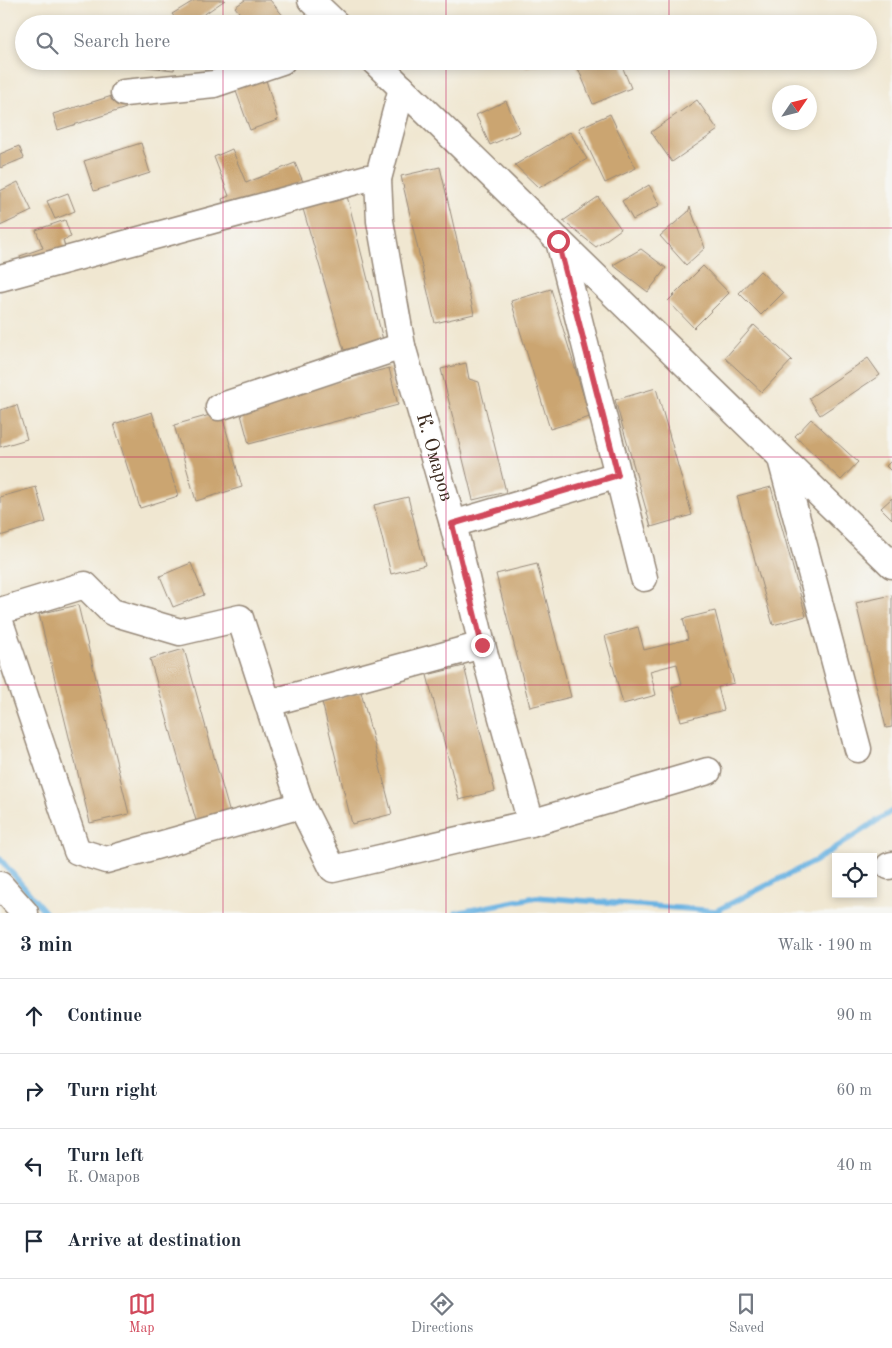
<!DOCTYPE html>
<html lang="en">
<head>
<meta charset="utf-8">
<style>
	body { margin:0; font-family:"Old Standard TT",serif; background:#f2f2f3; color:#1f2937 }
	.controls { position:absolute; right:15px; bottom:15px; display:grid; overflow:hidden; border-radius:0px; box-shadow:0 2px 8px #0003 }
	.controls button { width:45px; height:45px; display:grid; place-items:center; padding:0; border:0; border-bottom:1px solid #e0e1e3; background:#fff; color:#1f2937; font:25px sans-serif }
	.compass { position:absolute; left:772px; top:85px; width:45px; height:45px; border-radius:50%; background:#fff; box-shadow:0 2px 8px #0003; rotate:55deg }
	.stop { position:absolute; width:15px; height:15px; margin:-11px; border:4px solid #d1495b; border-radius:50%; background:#fff }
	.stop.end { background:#d1495b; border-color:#fff; box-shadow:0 1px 5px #0008 }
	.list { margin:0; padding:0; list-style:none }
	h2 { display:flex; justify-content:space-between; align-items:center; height:65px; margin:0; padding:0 20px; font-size:21px }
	h2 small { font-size:16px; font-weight:400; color:#747a83 }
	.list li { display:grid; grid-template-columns:32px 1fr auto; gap:15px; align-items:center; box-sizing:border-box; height:75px; padding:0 20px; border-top:1px solid #e0e1e3 }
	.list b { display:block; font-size:19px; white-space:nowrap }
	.list p { margin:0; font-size:16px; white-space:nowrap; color:#747a83 }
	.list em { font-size:16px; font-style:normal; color:#747a83 }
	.icon { flex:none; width:28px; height:28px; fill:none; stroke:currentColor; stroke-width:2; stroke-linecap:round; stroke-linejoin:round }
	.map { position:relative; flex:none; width:892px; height:913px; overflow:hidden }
	.search { position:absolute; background:#fff; box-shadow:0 2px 8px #0003; left:15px; right:15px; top:15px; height:55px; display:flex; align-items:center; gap:12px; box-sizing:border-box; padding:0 18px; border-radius:28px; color:#747a83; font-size:19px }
	.sheet { height:365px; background:#fff }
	nav { display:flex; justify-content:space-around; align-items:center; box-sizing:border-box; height:70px; border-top:1px solid #e0e1e3; background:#fff; font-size:14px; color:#747a83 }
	nav a { display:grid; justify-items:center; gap:2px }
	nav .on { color:#d1495b }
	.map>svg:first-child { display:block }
</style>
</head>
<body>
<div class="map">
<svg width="892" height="913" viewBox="0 0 892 913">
	<rect width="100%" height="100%" fill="#f6f6f2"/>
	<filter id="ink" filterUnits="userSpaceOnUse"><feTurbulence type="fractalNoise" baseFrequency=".02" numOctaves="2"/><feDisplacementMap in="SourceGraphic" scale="10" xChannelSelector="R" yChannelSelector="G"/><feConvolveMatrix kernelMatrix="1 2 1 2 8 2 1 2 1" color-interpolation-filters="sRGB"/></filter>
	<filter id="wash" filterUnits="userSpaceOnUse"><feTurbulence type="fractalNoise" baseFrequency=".0096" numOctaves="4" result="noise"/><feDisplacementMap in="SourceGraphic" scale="20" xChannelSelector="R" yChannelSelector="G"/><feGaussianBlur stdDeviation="1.12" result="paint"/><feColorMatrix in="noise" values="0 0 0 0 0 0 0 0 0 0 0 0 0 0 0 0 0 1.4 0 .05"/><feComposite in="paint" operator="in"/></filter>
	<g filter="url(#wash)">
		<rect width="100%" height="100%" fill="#f0e7d1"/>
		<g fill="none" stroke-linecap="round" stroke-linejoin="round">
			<!-- stream -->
			<path stroke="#6ab3e2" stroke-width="5.5" d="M0,859L46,913
				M456,913L536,897L716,911L815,861L892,811"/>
		</g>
		<g id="blocks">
			<!-- building -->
			<path fill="#cba571" d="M195,0H225L190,24H167L175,18L172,14Z
				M245,0H270L290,24H248L235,7Z
				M146,61H175L174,70L146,67Z
				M203,61H223L224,67L204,69Z
				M524,61H553V62L525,67Z
				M575,61H620L631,88L593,104Z
				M263,70L278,120L250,130L233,83Z
				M122,93L126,108L58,130L53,114Z
				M697,100L718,130L672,162L651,132Z
				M506,101L520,132L490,145L476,115Z
				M610,114L636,168L605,183L579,128Z
				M570,132L587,159L539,188L515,165Z
				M141,143L150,173L94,191L84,161Z
				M19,146L24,158L0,168V154Z
				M232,149L246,183L295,163L303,182L227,213L222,199L229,196L214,157Z
				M440,167L474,314L435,323L401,176Z
				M18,182L32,211L0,226V191Z
				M649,185L660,205L633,220L622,201Z
				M346,192L383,340L344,350L301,202Z
				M68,193L75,211L55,219L47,201Z
				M598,197L621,229L596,247L563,221Z
				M690,207L705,248L686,265L660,236L688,212Z
				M65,220L71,237L63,240L66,251L24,266L20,256L43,248L36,230Z
				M641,249L666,268L648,292L613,265Z
				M703,266L729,293L694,328L668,301Z
				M760,271L783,293L761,315L739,293Z
				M551,289L590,417L550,429L511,301Z
				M754,325L792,360L762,392L725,358Z
				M868,358L880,375L820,415L809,398Z
				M466,363L469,379L479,382L506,492L473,500L441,369Z
				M389,368L398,405L249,444L239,407Z
				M656,388L692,515L651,527L615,400Z
				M17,405L27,439L0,447V410Z
				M152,412L178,496L140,508L114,424Z
				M221,412L242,487L196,501L174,425Z
				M811,419L858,462L841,480L795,436Z
				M892,460V472L886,466Z
				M36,487L46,522L0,536V497Z
				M771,487L806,616L773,625L737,496Z
				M408,497L425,565L391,574L374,505Z
				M892,498V519L881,508Z
				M191,563L204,595L173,607L160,576Z
				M537,564L571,697L530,707L496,574Z
				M892,595V727L886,728L856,603Z
				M78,605L129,814L90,823L39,614Z
				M715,611L734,683L718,687L724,710L681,721L672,687L682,684L677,664L650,671L656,695L623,704L605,636L638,627L644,650L688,639L683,619Z
				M184,649L230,814L197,824L150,659Z
				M464,666L495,791L459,800L427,675Z
				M361,692L392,814L352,824L322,702Z"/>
		</g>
	</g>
	<g filter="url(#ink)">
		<use href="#blocks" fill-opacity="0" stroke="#968878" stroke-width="1"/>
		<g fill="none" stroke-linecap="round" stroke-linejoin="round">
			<!-- minor casing -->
			<g stroke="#968878" stroke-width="29">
				<g id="minor">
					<path d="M311,0L336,24"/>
					<path d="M374,61L892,565"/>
					<path id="s1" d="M402,88L378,179L380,221L402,346L453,524L482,645L531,823"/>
					<path d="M124,93L214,84L282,61"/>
					<path d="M559,241L644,578"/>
					<path d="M0,278L367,178L378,179"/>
					<path d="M219,407L402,346"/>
					<path d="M781,459L858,749"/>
					<path d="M453,524L618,475"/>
					<path d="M0,611L85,585L112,612L180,632L240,618L301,805L333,869L531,823L708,771"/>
					<path d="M0,622L77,851L106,860L301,805"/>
					<path d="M269,703L482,645"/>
					<path d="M889,866L892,865"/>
					<path d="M0,885L25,913"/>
				</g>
			</g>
			<!-- minor -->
			<use href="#minor" stroke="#fff" stroke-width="26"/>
		</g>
	</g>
	<g fill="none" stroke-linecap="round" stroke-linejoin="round" filter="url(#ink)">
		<!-- route -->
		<path stroke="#d1495b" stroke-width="6" d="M482,645L452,524L618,475L558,241"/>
	</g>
	<!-- grid -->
	<path fill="none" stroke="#c2185b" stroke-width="1" stroke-opacity="0.55" d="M223,0V24M446,0V24M669,0V24M223,61V913M446,61V913M669,61V913M0,228H892M0,457H892M0,685H892"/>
	<g text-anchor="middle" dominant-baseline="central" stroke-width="4.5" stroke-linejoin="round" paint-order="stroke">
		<!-- street labels -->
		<g font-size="20" fill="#3b2a1e" stroke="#f6f6f2">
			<text stroke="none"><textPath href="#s1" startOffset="379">К. Омаров</textPath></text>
		</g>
	</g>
</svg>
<div class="controls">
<button><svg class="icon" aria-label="locate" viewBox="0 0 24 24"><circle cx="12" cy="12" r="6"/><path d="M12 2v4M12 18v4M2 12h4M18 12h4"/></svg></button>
</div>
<svg class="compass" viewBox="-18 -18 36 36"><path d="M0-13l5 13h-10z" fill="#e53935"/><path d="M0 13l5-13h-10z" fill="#747a83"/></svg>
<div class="stop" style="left:558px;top:241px"></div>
<div class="stop end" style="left:482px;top:645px"></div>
<div class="search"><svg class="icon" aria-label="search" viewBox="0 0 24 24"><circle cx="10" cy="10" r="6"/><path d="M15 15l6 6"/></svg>Search here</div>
</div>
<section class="sheet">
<h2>3 min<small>Walk · 190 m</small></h2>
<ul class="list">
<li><svg class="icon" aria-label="ahead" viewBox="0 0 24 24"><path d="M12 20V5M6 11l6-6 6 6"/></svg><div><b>Continue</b></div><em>90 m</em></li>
<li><svg class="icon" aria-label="right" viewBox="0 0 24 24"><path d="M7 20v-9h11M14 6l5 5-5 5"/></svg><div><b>Turn right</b></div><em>60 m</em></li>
<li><svg class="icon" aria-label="left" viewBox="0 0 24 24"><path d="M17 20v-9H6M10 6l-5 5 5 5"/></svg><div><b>Turn left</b><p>К. Омаров</p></div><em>40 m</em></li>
<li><svg class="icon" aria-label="arrive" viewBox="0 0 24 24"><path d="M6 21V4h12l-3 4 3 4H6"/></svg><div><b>Arrive at destination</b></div></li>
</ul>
</section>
<nav>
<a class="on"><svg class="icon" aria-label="map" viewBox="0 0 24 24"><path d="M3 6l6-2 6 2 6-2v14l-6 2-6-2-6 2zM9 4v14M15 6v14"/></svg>Map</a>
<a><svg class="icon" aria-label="directions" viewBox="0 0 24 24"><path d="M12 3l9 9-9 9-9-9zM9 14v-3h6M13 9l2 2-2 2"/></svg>Directions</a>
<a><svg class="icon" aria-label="saved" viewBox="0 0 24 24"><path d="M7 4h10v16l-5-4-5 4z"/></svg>Saved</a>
</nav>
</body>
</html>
